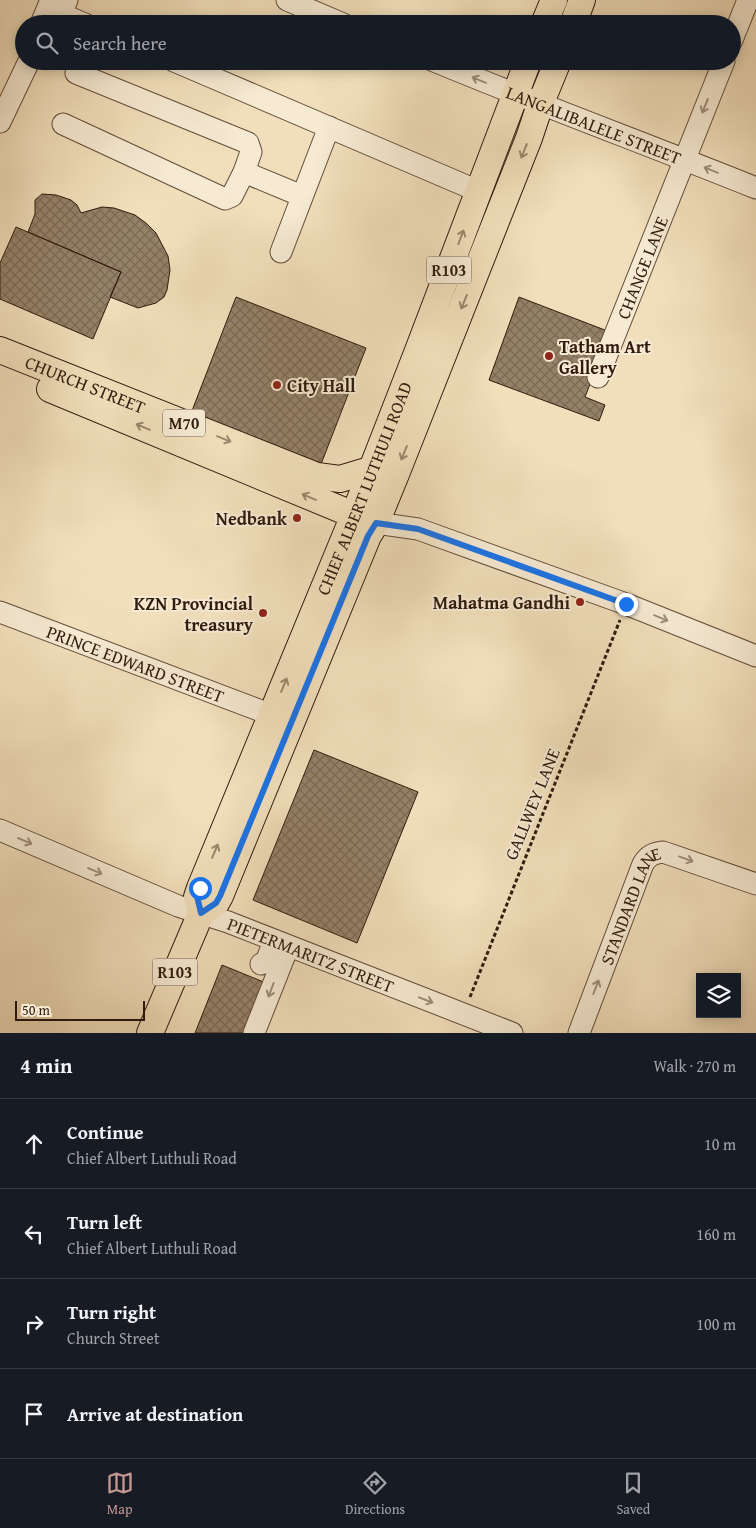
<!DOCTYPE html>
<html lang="en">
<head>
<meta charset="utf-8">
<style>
	body { margin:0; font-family:"Gentium Book Plus",serif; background:#20242c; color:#f1f3f6 }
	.controls { position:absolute; right:15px; bottom:15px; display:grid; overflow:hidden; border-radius:0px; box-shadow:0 2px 12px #0003 }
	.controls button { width:45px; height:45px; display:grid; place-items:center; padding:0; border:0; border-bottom:1px solid #363941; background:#171b24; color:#f1f3f6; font:25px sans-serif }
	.scale { position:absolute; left:15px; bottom:12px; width:130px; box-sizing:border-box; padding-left:5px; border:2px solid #311b0e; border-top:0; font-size:14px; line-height:18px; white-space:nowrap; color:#311b0e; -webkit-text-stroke:4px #f6ead3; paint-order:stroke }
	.stop { position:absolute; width:15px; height:15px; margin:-11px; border:4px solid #1a73e8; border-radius:50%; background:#fff }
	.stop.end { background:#1a73e8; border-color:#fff; box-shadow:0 1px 5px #0008 }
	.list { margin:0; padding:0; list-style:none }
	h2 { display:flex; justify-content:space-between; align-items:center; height:65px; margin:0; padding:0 20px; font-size:21px }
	h2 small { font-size:16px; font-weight:400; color:#9ea1a6 }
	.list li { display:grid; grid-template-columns:32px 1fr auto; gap:15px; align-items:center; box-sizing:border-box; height:90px; padding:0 20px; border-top:1px solid #363941 }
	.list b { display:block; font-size:19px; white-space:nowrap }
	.list p { margin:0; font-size:16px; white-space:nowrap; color:#9ea1a6 }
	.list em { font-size:16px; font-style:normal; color:#9ea1a6 }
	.icon { flex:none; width:28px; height:28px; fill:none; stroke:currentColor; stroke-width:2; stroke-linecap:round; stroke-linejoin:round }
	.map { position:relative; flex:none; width:756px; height:1033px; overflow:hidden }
	.search { position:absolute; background:#171b24; box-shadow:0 2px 12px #0003; left:15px; right:15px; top:15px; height:55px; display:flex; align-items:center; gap:12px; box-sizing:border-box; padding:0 18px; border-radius:28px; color:#9ea1a6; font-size:19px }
	.sheet { height:425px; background:#171b24 }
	nav { display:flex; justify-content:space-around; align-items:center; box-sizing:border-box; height:70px; border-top:1px solid #363941; background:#171b24; font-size:14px; color:#9ea1a6 }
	nav a { display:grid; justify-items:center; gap:2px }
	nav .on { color:#c59692 }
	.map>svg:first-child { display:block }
</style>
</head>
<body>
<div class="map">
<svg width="756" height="1033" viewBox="0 0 756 1033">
	<defs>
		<pattern id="building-cross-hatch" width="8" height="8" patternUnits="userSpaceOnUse" patternTransform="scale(1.25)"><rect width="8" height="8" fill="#958168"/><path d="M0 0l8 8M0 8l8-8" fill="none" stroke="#7a6954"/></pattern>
	</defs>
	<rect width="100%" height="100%" fill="#f1dfbb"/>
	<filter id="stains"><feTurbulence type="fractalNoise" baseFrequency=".004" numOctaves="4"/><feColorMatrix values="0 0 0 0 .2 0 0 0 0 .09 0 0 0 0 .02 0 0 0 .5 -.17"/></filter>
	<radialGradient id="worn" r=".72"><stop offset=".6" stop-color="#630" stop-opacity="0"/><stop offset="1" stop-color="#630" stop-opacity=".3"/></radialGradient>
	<!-- building -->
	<path fill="url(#building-cross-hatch)" stroke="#311b0e" d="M42,194L56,195L71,200L77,205L81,213L102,207L114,208L135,215L146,223L156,233L168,256L170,270L167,290L164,297L156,303L138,308L110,297L121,272L28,232L35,214V200Z
		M16,227L121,272L93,339L0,299V263Z
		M236,297L366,348L318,472L188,421Z
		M519,297L610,332L585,397L605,405L599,421L489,380Z
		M314,750L418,792L357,943L253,900Z
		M222,965L271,985L252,1033H195Z"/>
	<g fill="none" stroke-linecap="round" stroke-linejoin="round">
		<!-- minor casing -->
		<g stroke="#614c39" stroke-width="23">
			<g id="minor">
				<path d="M287,0L343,24"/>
				<path d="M61,14L85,24"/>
				<path d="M41,24L51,0"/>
				<path d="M57,24L67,0"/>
				<path d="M732,40L748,0"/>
				<path d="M174,61L478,191"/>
				<path id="s1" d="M434,61C540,105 649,145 756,188"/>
				<path d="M76,73L248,143L251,152L244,172"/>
				<path d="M0,122L29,61"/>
				<path d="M63,124L225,199L232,196L244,172L302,196"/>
				<path d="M281,252L329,127"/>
				<path id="s2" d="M598,377L724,61"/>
				<path d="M376,523L418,529L626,604L756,656"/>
				<path id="s3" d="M0,612L272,715"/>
				<path id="s4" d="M0,830L178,906L228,922L512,1033"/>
				<path d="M261,964L266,962L274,941"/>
				<path d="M254,1033L288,947"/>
				<path id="s5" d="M579,1033L643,864C648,856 653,853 663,852L756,884"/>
			</g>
		</g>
		<!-- major casing -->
		<g stroke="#311b0e" stroke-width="28">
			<g id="major">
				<path d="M544,24L554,0"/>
				<path d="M573,24L582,0"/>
				<path id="s6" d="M0,350L317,476L340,479L370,470"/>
				<path d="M50,389L354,515"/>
				<path id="s7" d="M201,913L197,897L200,888L354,515L419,348L528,61"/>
				<path d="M150,1033L201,913L216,903L220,896L368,536L376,523L396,474L529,138L540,105L558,61"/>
			</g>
		</g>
		<!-- path -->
		<path stroke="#311b0e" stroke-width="3" stroke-dasharray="4 2.5" stroke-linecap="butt" d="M470,997L620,620"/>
		<!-- minor -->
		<use href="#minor" stroke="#f6ead3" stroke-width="21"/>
		<!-- major -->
		<use href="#major" stroke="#f1dfbb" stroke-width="26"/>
	</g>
	<!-- one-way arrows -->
	<defs><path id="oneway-shaft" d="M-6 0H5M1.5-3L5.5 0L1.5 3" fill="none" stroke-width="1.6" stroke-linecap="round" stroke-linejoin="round" transform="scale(1.25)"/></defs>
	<g stroke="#9d8d7a">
		<use href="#oneway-shaft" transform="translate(479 80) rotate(-157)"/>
		<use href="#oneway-shaft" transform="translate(705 106) rotate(112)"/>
		<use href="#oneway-shaft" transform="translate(711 170) rotate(-158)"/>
		<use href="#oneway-shaft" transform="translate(661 618) rotate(22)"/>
		<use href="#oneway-shaft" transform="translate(25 841) rotate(23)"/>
		<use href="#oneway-shaft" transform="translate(686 859) rotate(20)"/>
		<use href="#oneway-shaft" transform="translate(95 871) rotate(23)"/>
		<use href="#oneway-shaft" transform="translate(596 987) rotate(-69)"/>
		<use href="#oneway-shaft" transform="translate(271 990) rotate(111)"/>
		<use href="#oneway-shaft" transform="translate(426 1000) rotate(21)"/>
	</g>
	<g stroke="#9b876d">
		<use href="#oneway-shaft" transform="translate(524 151) rotate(112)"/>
		<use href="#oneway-shaft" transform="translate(461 237) rotate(-69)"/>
		<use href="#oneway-shaft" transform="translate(464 302) rotate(112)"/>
		<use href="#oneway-shaft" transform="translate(143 427) rotate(-157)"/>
		<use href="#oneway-shaft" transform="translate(224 439) rotate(22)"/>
		<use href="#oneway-shaft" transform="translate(404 453) rotate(112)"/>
		<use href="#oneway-shaft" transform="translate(309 497) rotate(-157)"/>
		<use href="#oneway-shaft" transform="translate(284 685) rotate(-68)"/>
		<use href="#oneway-shaft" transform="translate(215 851) rotate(-67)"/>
	</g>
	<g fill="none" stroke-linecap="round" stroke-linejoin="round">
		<!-- route -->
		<path stroke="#1a73e8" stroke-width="6" d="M200,888L197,896L201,913L216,903L220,896L368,536L376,523L418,529L626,604"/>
	</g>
	<!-- markers -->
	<g fill="#8f2418" stroke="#f6ead3" stroke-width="2">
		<circle cx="549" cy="356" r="5"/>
		<circle cx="277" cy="385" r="5"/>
		<circle cx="297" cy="518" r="5"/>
		<circle cx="580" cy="602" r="5"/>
		<circle cx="263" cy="613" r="5"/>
	</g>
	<g text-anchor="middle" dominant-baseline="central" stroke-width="4" stroke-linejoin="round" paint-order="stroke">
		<!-- shield labels -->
		<g fill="#f6ead3" stroke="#6c5949" stroke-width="1">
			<rect x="426.5" y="256.5" width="45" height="27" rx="4"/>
			<rect x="163" y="409.5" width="42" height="27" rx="4"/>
			<rect x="152.5" y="958.5" width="45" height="27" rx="4"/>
		</g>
		<g font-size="16" font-weight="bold" fill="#311b0e">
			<text x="449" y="270">R103</text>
			<text x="184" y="423">M70</text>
			<text x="175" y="972">R103</text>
		</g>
		<!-- street labels -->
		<g font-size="18" fill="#311b0e" stroke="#f6ead3">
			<text stroke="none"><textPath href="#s1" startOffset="172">LANGALIBALELE STREET</textPath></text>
			<text stroke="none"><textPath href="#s2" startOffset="118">CHANGE LANE</textPath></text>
			<text stroke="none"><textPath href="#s6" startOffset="92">CHURCH STREET</textPath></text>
			<text stroke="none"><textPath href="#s7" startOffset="458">CHIEF ALBERT LUTHULI ROAD</textPath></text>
			<text stroke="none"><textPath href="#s3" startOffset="145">PRINCE EDWARD STREET</textPath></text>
			<text transform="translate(532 804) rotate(-68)">GALLWEY LANE</text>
			<text stroke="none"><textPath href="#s5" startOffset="138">STANDARD LANE</textPath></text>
			<text stroke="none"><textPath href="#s4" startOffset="335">PIETERMARITZ STREET</textPath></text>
		</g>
		<!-- poi labels -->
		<g font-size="18" font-weight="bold" fill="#311b0e" stroke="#f6ead3" text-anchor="end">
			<text x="559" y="346" text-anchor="start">Tatham Art<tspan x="559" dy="21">Gallery</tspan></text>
			<text x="287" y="385" text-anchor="start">City Hall</text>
			<text x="287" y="518">Nedbank</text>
			<text x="570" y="602">Mahatma Gandhi</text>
			<text x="253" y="603">KZN Provincial<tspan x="253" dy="21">treasury</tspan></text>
		</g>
	</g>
	<rect width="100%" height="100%" filter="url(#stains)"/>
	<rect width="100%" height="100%" fill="url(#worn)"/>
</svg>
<div class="controls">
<button><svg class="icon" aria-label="layers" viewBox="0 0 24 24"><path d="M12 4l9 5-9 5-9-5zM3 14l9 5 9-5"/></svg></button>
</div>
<div class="scale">50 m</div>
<div class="stop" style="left:200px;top:888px"></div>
<div class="stop end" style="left:626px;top:604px"></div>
<div class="search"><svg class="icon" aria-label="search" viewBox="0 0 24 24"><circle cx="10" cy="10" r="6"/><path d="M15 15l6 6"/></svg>Search here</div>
</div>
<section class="sheet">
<h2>4 min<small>Walk · 270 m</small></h2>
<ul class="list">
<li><svg class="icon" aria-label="ahead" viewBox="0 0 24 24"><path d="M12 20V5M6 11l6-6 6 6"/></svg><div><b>Continue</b><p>Chief Albert Luthuli Road</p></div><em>10 m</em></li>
<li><svg class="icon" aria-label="left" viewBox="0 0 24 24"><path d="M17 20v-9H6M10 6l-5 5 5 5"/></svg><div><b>Turn left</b><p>Chief Albert Luthuli Road</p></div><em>160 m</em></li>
<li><svg class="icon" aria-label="right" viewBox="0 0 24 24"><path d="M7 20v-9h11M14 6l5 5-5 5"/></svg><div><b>Turn right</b><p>Church Street</p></div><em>100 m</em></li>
<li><svg class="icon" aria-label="arrive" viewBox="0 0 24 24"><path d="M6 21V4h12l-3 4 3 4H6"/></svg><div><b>Arrive at destination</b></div></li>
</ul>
</section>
<nav>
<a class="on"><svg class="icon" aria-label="map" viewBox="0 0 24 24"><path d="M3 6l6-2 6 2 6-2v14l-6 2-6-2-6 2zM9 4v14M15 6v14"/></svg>Map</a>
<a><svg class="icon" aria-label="directions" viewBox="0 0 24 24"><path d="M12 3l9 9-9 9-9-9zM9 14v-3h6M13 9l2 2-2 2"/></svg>Directions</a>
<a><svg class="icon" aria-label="saved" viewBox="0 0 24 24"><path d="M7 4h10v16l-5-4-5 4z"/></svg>Saved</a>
</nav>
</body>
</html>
